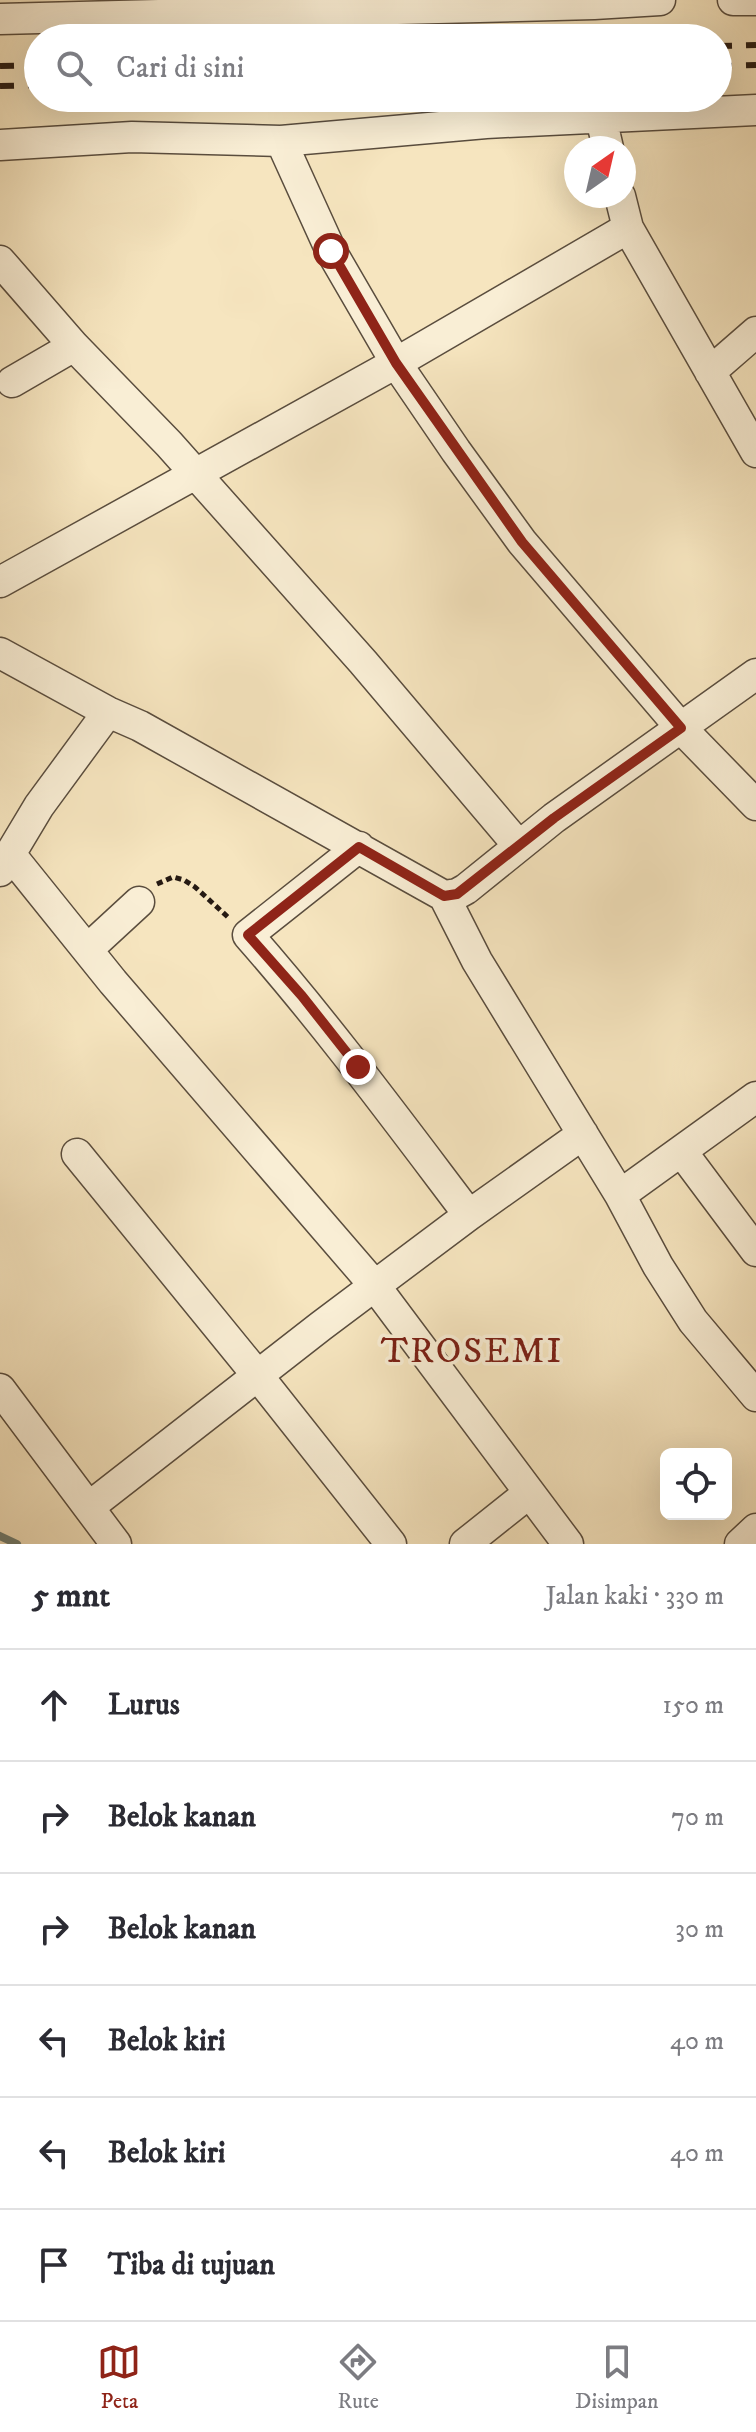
<!DOCTYPE html>
<html lang="id">
<head>
<meta charset="utf-8">
<style>
	body { margin:0; font-family:"IM FELL DW Pica",serif; background:#f7f7f7; color:#2b2b33 }
	.controls { position:absolute; right:24px; bottom:24px; display:grid; overflow:hidden; border-radius:12px; box-shadow:0 8px 32px #0002 }
	.controls button { width:72px; height:72px; display:grid; place-items:center; padding:0; border:0; border-bottom:2px solid #e1e1e2; background:#fff; color:#2b2b33; font:40px sans-serif }
	.compass { position:absolute; left:564px; top:136px; width:72px; height:72px; border-radius:50%; background:#fff; box-shadow:0 8px 32px #0002; rotate:34deg }
	.stop { position:absolute; width:24px; height:24px; margin:-18px; border:6px solid #8f2418; border-radius:50%; background:#fff }
	.stop.end { background:#8f2418; border-color:#fff; box-shadow:0 2px 8px #0008 }
	.list { margin:0; padding:0; list-style:none }
	h2 { display:flex; justify-content:space-between; align-items:center; height:104px; margin:0; padding:0 32px; font-size:34px }
	h2 small { font-size:26px; font-weight:400; color:#7c7c81 }
	.list li { display:grid; grid-template-columns:52px 1fr auto; gap:24px; align-items:center; box-sizing:border-box; height:112px; padding:0 32px; border-top:2px solid #e1e1e2 }
	.list b { display:block; font-size:30px; white-space:nowrap }
	.list em { font-size:26px; font-style:normal; color:#7c7c81 }
	.icon { flex:none; width:44px; height:44px; fill:none; stroke:currentColor; stroke-width:2; stroke-linecap:round; stroke-linejoin:round }
	.map { position:relative; flex:none; width:756px; height:1544px; overflow:hidden }
	.search { position:absolute; background:#fff; box-shadow:0 8px 32px #0002; left:24px; right:24px; top:24px; height:88px; display:flex; align-items:center; gap:20px; box-sizing:border-box; padding:0 28px; border-radius:44px; color:#7c7c81; font-size:30px }
	.sheet { height:776px; background:#fff }
	nav { display:flex; justify-content:space-around; align-items:center; box-sizing:border-box; height:112px; border-top:2px solid #e1e1e2; background:#fff; font-size:22px; color:#7c7c81 }
	nav a { display:grid; justify-items:center; gap:4px }
	nav .on { color:#8f2418 }
	.map>svg:first-child { display:block }
</style>
</head>
<body>
<div class="map">
<svg width="756" height="1544" viewBox="0 0 756 1544">
	<rect width="100%" height="100%" fill="#f6e5bf"/>
	<filter id="stains"><feTurbulence type="fractalNoise" baseFrequency=".0025" numOctaves="4"/><feColorMatrix values="0 0 0 0 .2 0 0 0 0 .09 0 0 0 0 .02 0 0 0 .5 -.17"/></filter>
	<radialGradient id="worn" r=".72"><stop offset=".6" stop-color="#630" stop-opacity="0"/><stop offset="1" stop-color="#630" stop-opacity=".3"/></radialGradient>
	<g fill="none" stroke-linecap="round" stroke-linejoin="round">
		<!-- stream -->
		<path stroke="#6d7d72" stroke-width="8" d="M0,1536L17,1544"/>
		<!-- minor casing -->
		<g stroke="#5a4d3e" stroke-width="33">
			<path id="minor" d="M733,0H756
				M0,19L594,4L660,0
				M601,118L608,148
				M281,141L331,251L396,363L456,451L522,542L681,728L756,805
				M0,145L132,137L281,141L486,123L756,110
				M620,196L628,228L756,452
				M0,261L74,346L169,444L363,662L518,845
				M710,372L756,332
				M12,382L74,346
				M0,582L396,363L628,228
				M0,653L108,712L140,726L444,896L477,961L620,1195L658,1266L693,1321L756,1396
				M359,847L248,935C327,1025 397,1120 469,1215L583,1134
				M10,854L113,982L375,1286L568,1544
				M0,871L39,806L108,712
				M444,896L457,894L466,889L554,818L756,674
				M88,949L139,902
				M682,1152L756,1251
				M77,1154L258,1376L391,1544
				M620,1195L756,1097
				M0,1389L116,1544
				M89,1507L321,1326L469,1215
				M465,1544L529,1493
				M740,1544L756,1529"/>
		</g>
		<!-- path -->
		<path stroke="#261a13" stroke-width="5" stroke-dasharray="6 4" stroke-linecap="butt" d="M157,884L173,877L184,880L195,887L230,919"/>
		<!-- minor -->
		<use href="#minor" stroke="#f9eed5" stroke-width="30"/>
		<!-- rail -->
		<path stroke="#261a13" stroke-width="6" stroke-dasharray="14 14" stroke-linecap="butt" d="M718,46L756,45
			M0,66L38,65
			M718,66L756,65
			M0,86L38,85"/>
	</g>
	<g fill="none" stroke-linecap="round" stroke-linejoin="round">
		<!-- route -->
		<path stroke="#8f2418" stroke-width="10" d="M331,251L396,363L522,542L681,728L554,818L457,894L444,896L359,847L248,935L302,996L358,1067"/>
	</g>
	<g text-anchor="middle" dominant-baseline="central" stroke-width="7" stroke-linejoin="round" paint-order="stroke">
		<!-- quarter labels -->
		<g font-size="36" letter-spacing="2" fill="#7a1f14" stroke="#f9eed5">
			<text x="472" y="1351">TROSEMI</text>
		</g>
	</g>
	<rect width="100%" height="100%" filter="url(#stains)"/>
	<rect width="100%" height="100%" fill="url(#worn)"/>
</svg>
<div class="controls">
<button><svg class="icon" aria-label="locate" viewBox="0 0 24 24"><circle cx="12" cy="12" r="6"/><path d="M12 2v4M12 18v4M2 12h4M18 12h4"/></svg></button>
</div>
<svg class="compass" viewBox="-18 -18 36 36"><path d="M0-13l5 13h-10z" fill="#e53935"/><path d="M0 13l5-13h-10z" fill="#7c7c81"/></svg>
<div class="stop" style="left:331px;top:251px"></div>
<div class="stop end" style="left:358px;top:1067px"></div>
<div class="search"><svg class="icon" aria-label="search" viewBox="0 0 24 24"><circle cx="10" cy="10" r="6"/><path d="M15 15l6 6"/></svg>Cari di sini</div>
</div>
<section class="sheet">
<h2>5 mnt<small>Jalan kaki · 330 m</small></h2>
<ul class="list">
<li><svg class="icon" aria-label="ahead" viewBox="0 0 24 24"><path d="M12 20V5M6 11l6-6 6 6"/></svg><div><b>Lurus</b></div><em>150 m</em></li>
<li><svg class="icon" aria-label="right" viewBox="0 0 24 24"><path d="M7 20v-9h11M14 6l5 5-5 5"/></svg><div><b>Belok kanan</b></div><em>70 m</em></li>
<li><svg class="icon" aria-label="right" viewBox="0 0 24 24"><path d="M7 20v-9h11M14 6l5 5-5 5"/></svg><div><b>Belok kanan</b></div><em>30 m</em></li>
<li><svg class="icon" aria-label="left" viewBox="0 0 24 24"><path d="M17 20v-9H6M10 6l-5 5 5 5"/></svg><div><b>Belok kiri</b></div><em>40 m</em></li>
<li><svg class="icon" aria-label="left" viewBox="0 0 24 24"><path d="M17 20v-9H6M10 6l-5 5 5 5"/></svg><div><b>Belok kiri</b></div><em>40 m</em></li>
<li><svg class="icon" aria-label="arrive" viewBox="0 0 24 24"><path d="M6 21V4h12l-3 4 3 4H6"/></svg><div><b>Tiba di tujuan</b></div></li>
</ul>
</section>
<nav>
<a class="on"><svg class="icon" aria-label="map" viewBox="0 0 24 24"><path d="M3 6l6-2 6 2 6-2v14l-6 2-6-2-6 2zM9 4v14M15 6v14"/></svg>Peta</a>
<a><svg class="icon" aria-label="directions" viewBox="0 0 24 24"><path d="M12 3l9 9-9 9-9-9zM9 14v-3h6M13 9l2 2-2 2"/></svg>Rute</a>
<a><svg class="icon" aria-label="saved" viewBox="0 0 24 24"><path d="M7 4h10v16l-5-4-5 4z"/></svg>Disimpan</a>
</nav>
</body>
</html>
